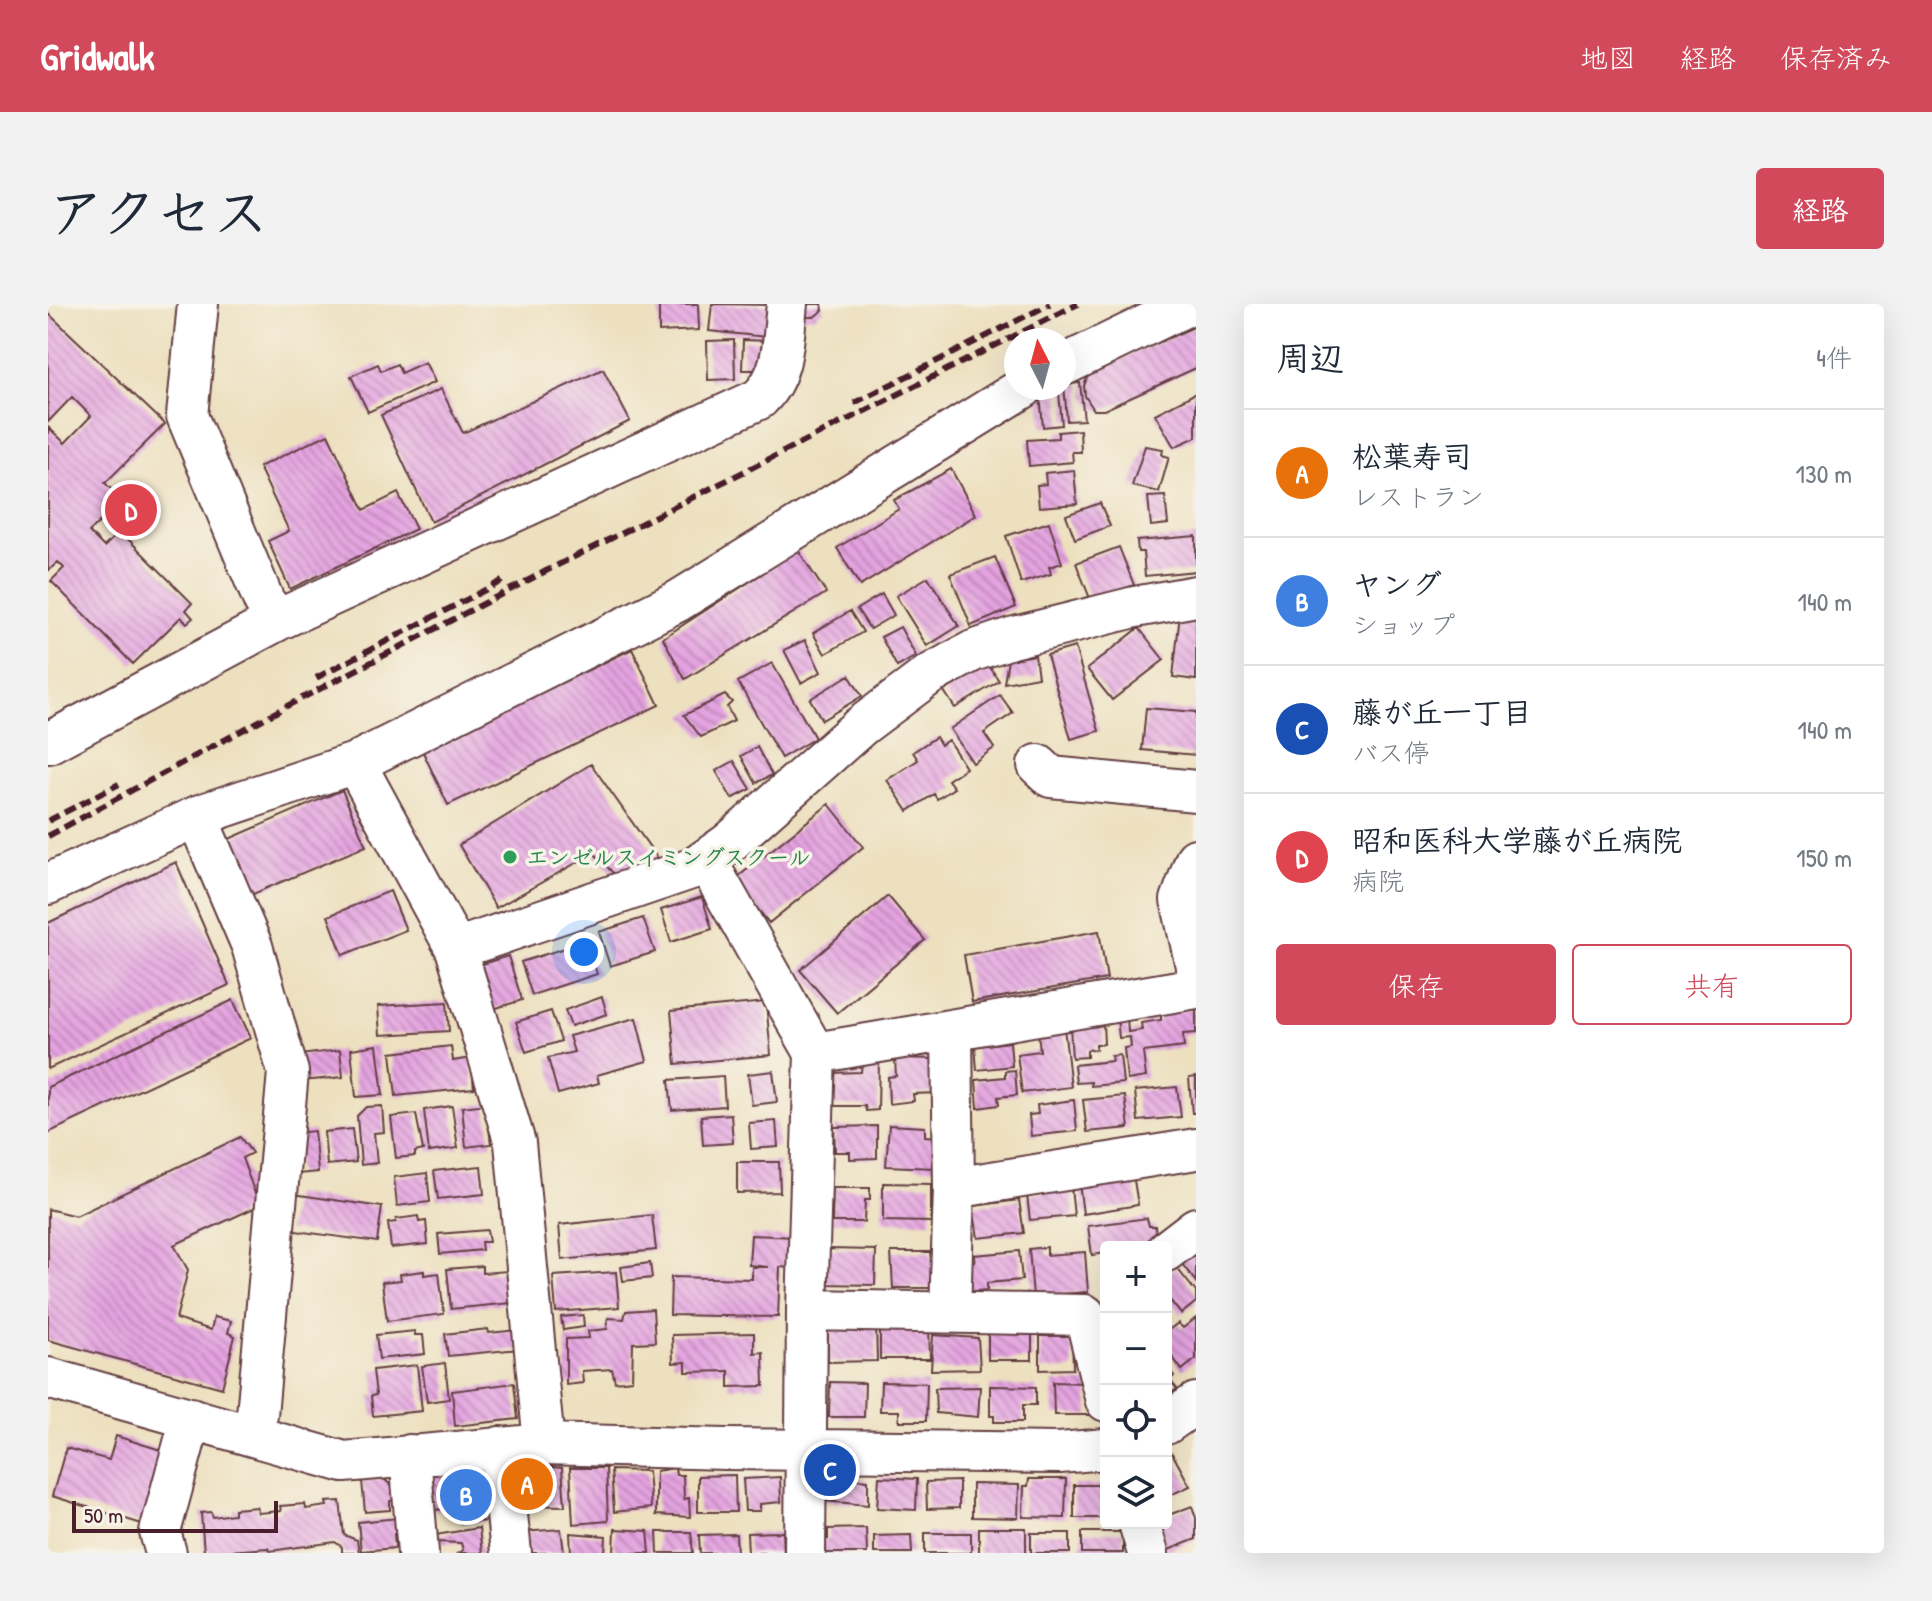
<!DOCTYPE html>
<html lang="ja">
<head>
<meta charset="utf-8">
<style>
	body { margin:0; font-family:"Patrick Hand","Klee One",sans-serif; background:#f2f2f3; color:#1f2937 }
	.controls { position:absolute; right:24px; bottom:24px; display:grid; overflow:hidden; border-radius:8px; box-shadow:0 8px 32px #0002 }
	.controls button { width:72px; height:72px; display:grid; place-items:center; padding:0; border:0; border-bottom:2px solid #e0e1e3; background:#fff; color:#1f2937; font:40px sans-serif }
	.compass { position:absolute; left:956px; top:24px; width:72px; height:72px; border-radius:50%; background:#fff; box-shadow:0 8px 32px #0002; rotate:354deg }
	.scale { position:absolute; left:24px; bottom:20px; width:206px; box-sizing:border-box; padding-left:8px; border:4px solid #4a1f2b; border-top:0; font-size:22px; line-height:28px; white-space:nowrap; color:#4a1f2b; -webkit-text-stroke:6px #f7f3e8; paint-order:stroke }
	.you { position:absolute; left:536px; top:648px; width:28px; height:28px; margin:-20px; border:6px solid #fff; border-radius:50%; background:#1a73e8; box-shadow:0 0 0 12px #1a73e833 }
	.badge { display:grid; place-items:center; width:52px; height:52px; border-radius:50%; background:#d1495b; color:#fff; font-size:26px; font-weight:700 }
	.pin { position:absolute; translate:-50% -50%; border:4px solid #fff; box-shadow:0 2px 8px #0006 }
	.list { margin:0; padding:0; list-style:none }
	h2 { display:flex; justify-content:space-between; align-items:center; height:104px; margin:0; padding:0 32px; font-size:34px }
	h2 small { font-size:26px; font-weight:400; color:#747a83 }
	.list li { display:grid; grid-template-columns:52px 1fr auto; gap:24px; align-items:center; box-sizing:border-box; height:128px; padding:0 32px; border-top:2px solid #e0e1e3 }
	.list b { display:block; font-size:30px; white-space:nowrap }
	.list p { margin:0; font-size:26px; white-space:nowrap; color:#747a83 }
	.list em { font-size:26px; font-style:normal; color:#747a83 }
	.actions { display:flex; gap:16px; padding:24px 32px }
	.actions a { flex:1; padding:18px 0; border:2px solid #d1495b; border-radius:8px; text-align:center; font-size:28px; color:#d1495b }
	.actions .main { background:#d1495b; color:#fff }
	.icon { flex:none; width:44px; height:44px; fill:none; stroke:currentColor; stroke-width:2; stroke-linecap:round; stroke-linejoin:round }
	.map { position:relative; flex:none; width:1148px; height:1249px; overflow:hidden; border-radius:8px }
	header { display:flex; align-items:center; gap:48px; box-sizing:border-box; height:112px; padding:0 40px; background:#d1495b; color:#fff }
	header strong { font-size:38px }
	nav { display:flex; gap:44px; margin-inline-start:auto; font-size:28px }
	.intro { display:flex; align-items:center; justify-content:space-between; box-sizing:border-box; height:192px; padding:0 48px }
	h1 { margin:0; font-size:56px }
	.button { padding:20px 36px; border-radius:8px; background:#d1495b; color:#fff; font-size:28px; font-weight:700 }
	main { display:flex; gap:48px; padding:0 48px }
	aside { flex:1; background:#fff; border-radius:8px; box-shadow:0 8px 32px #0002 }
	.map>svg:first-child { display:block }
</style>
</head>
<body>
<header>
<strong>Gridwalk</strong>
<nav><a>地図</a><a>経路</a><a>保存済み</a></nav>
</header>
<div class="intro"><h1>アクセス</h1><a class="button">経路</a></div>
<main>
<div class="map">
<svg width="1148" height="1249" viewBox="0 0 1148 1249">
	<defs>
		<pattern id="building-back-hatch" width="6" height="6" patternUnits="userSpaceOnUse" patternTransform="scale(2)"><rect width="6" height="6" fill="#e4a3e0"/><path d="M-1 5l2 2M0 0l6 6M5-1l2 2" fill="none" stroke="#bb84b6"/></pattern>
	</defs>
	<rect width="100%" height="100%" fill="#f7f3e8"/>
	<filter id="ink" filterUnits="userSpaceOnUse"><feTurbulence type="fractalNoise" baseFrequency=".0125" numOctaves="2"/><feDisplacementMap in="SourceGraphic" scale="16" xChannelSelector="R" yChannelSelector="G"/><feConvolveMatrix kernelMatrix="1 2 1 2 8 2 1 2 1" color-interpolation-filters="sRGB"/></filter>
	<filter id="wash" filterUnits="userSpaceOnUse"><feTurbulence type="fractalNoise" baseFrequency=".006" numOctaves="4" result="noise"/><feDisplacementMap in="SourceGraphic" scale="32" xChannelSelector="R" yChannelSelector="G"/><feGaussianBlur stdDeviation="1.8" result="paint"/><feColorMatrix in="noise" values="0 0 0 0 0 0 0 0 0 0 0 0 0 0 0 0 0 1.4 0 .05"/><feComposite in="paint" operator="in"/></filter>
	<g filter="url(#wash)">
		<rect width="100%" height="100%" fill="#ede0bf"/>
		<g id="blocks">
			<!-- building -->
			<path fill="url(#building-back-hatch)" d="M611,0H650L651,26L611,28Z
				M664,0L721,1L718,33L661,27Z
				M756,0H774L775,6L766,13H754Z
				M0,9L117,120L57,179L74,196L41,228L56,243L72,227L144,299L138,306L145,314L139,319L133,313L85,360L3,277L16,264L10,258L0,267V123L17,139L43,112L24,93L0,118Z
				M1148,22V64L1056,106H1046L1037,92L1036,82L1041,69Z
				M686,36L687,75L660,76L659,37Z
				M695,36L722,37L711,66H694Z
				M377,58L387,78L320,108L303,72L330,60L333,67L349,60L353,69Z
				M555,65L582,117L383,218L333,111L393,85L415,129Z
				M1032,79L1036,116L1019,117L1016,80Z
				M1011,89L1014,121L995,123L992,91Z
				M1148,89V133L1126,143L1107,110Z
				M1032,126L1033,148H1024L1025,158L981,162L979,136L1010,134V128Z
				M280,130L316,206L350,189L368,225L242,285L220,237L241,227L211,163Z
				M1097,142L1115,145L1114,151L1121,153L1111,188L1084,182Z
				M903,165L928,211L812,282L789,244L851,205L846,196Z
				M1026,166L1029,200L991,203L989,181L998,180L997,169Z
				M1117,192L1120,220L1103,222L1100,193Z
				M1052,199L1062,222L1027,235L1018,211Z
				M1001,218L1014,259L1001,263L1003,270L973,279L958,232Z
				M1148,232V267L1097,272L1095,248H1090L1089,237Z
				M1071,243L1086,281L1043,297L1028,259Z
				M750,246L778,289L637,375L615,334Z
				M947,253L968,303L923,322L902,270Z
				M880,273L911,322L879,342L848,292Z
				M834,290L846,311L822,325L809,305Z
				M802,307L815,328L777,350L765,329Z
				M1132,310L1148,312V376L1125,373Z
				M852,323L868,352L849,363L833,333Z
				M1091,324L1116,356L1064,396L1039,365Z
				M757,336L773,368L753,379L736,346Z
				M1027,343L1051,427L1023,435L999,351Z
				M584,345L611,401L400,501L374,446Z
				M987,351L990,373L956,379L960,356Z
				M724,359L767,434L733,454L690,378Z
				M940,360L951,377L907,404L896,387Z
				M801,371L814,392L774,416L762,395Z
				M677,391L684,398L679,403L686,417L653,433L636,411Z
				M952,391L965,409L936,429L946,444L925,459L902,425Z
				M1098,404L1148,408V451L1094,446Z
				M888,433L893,441L900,436L918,464L900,476L906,484L889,495L886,490L860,507L839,476L870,456L865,448Z
				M709,443L724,471L708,479L693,452Z
				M686,457L703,485L684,495L668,467Z
				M543,460L613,559L568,572L546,549L448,604L411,541Z
				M294,486L318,542L198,593L174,538Z
				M781,500L815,543L721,619L686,576Z
				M128,558L181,681L0,765V619Z
				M342,587L358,626L295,651L280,612Z
				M840,592L877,636L789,709L752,666Z
				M654,593L664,625L623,638L613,606Z
				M595,614L607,648L562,662L551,628Z
				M1051,627L1059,675L924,698L916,651Z
				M539,637L549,670L484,691L473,658Z
				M460,652L474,696L442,706L428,662Z
				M554,693L559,710L523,722L517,706Z
				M185,696L203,734L0,829V783Z
				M399,698L401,727L332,731L330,702Z
				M718,698L723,751L628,760L623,707Z
				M1148,705V729L1135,730L1136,743L1095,748L1098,773L1079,776L1076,744L1083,743L1082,733L1071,734L1069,713L1079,712L1080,728L1094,726L1093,719L1113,716V709Z
				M503,707L513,737L478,748L468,718Z
				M588,714L599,757L549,771L551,779L510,790L500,754L526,748L521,732Z
				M1055,719L1056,740H1048V745L1039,746V753L1024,754L1022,722Z
				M1016,724L1023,783L974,789L969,750L992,747L990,728Z
				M962,738L964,762L929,766L927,742Z
				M329,741L335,791L308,793L303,745Z
				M403,742L405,757L423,754L426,784L348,792L343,749Z
				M292,746L295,773L254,777L251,751Z
				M1072,751L1075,779L1043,782V778L1028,779L1026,761L1064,757L1063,752Z
				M847,754L888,755L890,789L865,790L866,797L841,800L840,773L848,772Z
				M831,755L830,806L818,807L817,802H783L784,769L813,768L814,757Z
				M967,766L969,791L950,793L951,801L930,804L928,776L957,773V767Z
				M725,767L729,798L704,801L700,770Z
				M675,772L677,802L624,806L621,776Z
				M1148,773V809H1144L1141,774Z
				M1129,783L1133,813L1090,817L1087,787Z
				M1077,792L1081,824L1039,828L1035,796Z
				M1026,796L1029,827L983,832L981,811L990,810L989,801Z
				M438,800L443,840L418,843L414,803Z
				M334,802L336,828L326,829L329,859L313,861L309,812L318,803Z
				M404,802L410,844L381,848L376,806Z
				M368,810L375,846L367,848V852L348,854L343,813Z
				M683,810L685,839L655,841L653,812Z
				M728,817L730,843L703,845L701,819Z
				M841,821L877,823V832L889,833L887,864L838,862Z
				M829,822V854L802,855V848H787L786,823Z
				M304,825L308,858L279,861L276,828Z
				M266,827L270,868L250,870L248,829Z
				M192,833L204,849L194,854L209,895L206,904L126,941L140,966L128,1015L163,1026L166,1013L183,1017L180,1029L187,1032L174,1084L0,1036V905L28,912Z
				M689,858H731L732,888L689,889Z
				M433,862L436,890L390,895L386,867Z
				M379,869L382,898L349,902L346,873Z
				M1085,870L1090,901L1035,910L1031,879Z
				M835,879L883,880V918L835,917Z
				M785,884H822V896H817L816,918H784Z
				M1023,884L1026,912L982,916L979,891Z
				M245,890L334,903L329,938L240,926Z
				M971,896L976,929L930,934L925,902Z
				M604,911L608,946L514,956L511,921Z
				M370,912L371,918L378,917L380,940L343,944L340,919L348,918V915Z
				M1099,914L1101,922H1107L1109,937L1089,940V943H1058V949L1044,951L1040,922Z
				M439,926L441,938H433L434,946L392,950L390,930Z
				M703,931L746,933L745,964L732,963L730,1013L622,1011L623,973L704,975V963H720L701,961Z
				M999,943V951L1037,948L1040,988L985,992L981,945Z
				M1148,944V978L1131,956Z
				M779,945L828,946L827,981L777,980Z
				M971,947L974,976L939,979V986L918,988L915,958L927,957L926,951Z
				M843,948H882L888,984H845Z
				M602,959L604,974L575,977L573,963Z
				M434,962V969L460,967L463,999L403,1005L399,965Z
				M1128,963L1148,988V998L1133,1010L1118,991V971Z
				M376,967V971L391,969L396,1010L339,1017L334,978L353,976L352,970Z
				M568,968L571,1003L508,1008L505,972Z
				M605,1005L607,1038L585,1039L584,1076L567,1078L564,1065L534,1067L535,1079L518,1081V1035L541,1034L540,1027L559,1025L560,1014L576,1015L578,1007Z
				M535,1011L536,1023L515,1026L513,1013Z
				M1148,1014V1055L1134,1066L1118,1044V1028L1130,1019L1135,1024Z
				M828,1021L829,1057L780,1058V1022Z
				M832,1021H881L882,1055H832Z
				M440,1025L441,1029L470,1026L472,1045L400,1052L397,1030Z
				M367,1027V1031H375L377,1050L331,1055L328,1031Z
				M940,1028L984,1031V1056H940Z
				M706,1029V1049L715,1048L716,1082L681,1083V1067L638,1068V1058L625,1059L624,1031Z
				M885,1031L930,1034L932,1065L883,1066Z
				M992,1032H1024L1025,1065L992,1066Z
				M397,1059L401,1095L379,1098L374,1062Z
				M369,1061L374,1107L325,1112L323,1092L328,1091L325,1066Z
				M1118,1061L1126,1072L1122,1076L1129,1085L1118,1092Z
				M782,1078L817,1079L816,1113H781Z
				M833,1078L879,1079L878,1117H851V1107H832Z
				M1005,1078L1040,1079L1041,1111H1006Z
				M466,1079L470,1115L407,1122L404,1087Z
				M942,1082L988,1083V1101H975V1118H946V1112H942Z
				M932,1083L930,1113L888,1109L887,1084Z
				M68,1132L119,1148L97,1221L4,1192L18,1144L61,1156Z
				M1124,1149L1142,1182L1118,1193V1151Z
				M482,1161L514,1164L517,1202L475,1201L471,1174Z
				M522,1164H558L560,1217L525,1220Z
				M627,1164L628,1171H635L636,1195L641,1194L642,1213L608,1211V1167Z
				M563,1166L600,1167L603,1204L566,1208Z
				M403,1169L407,1204L385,1206L382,1171Z
				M687,1171L688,1208H650V1172Z
				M732,1173L733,1198L712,1200V1207H697L695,1175Z
				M786,1173L820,1176V1201L776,1197L775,1185Z
				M831,1173L869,1175L868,1206L829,1204Z
				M336,1175L347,1185L348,1196L342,1197V1206L317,1208L314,1177Z
				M981,1175H1018L1017,1214L975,1213L976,1182H980Z
				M911,1177V1204L879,1205L878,1178Z
				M433,1178L438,1217L412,1219L410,1180Z
				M924,1180L971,1181L970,1214L924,1213Z
				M1026,1181H1058V1214H1026Z
				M292,1197L296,1231L309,1236L311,1249H294V1243L287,1238L222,1247L220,1244L156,1249L153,1209L163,1208L165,1213L186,1210V1205L209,1203L210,1209L233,1207L232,1202L257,1200L258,1205L279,1202L278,1198Z
				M1144,1202L1148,1214V1235L1118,1247L1108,1219H1118V1212Z
				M350,1214L352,1229L346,1230L347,1244L313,1247L310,1218Z
				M431,1224L434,1249H410L415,1246L413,1239L388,1238L387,1231Z
				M818,1224L819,1249H773V1235H780V1225Z
				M931,1224H978V1249H931Z
				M513,1225L516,1249H478L475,1228Z
				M567,1225L600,1227L602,1249H566Z
				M609,1228H643L645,1249H610Z
				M735,1228L736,1249H700L699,1229Z
				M1034,1228H1075V1249H1034Z
				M522,1229L558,1232L557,1249H523Z
				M877,1229H923V1249H877Z
				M983,1229H1022V1249H983Z
				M688,1230L689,1249H652L651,1231Z
				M863,1231L864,1249H826V1232Z"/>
		</g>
	</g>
	<g filter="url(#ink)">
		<use href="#blocks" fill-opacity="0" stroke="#623c41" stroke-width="2"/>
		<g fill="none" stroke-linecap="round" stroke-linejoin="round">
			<!-- minor casing -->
			<g stroke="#623c41" stroke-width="44">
				<path id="minor" d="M150,0L139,112L216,297L230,316
					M1016,61L1142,0
					M0,439L230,316L711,95C737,70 735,34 739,0
					M307,459L408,645L467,839L496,1140
					M990,461L1003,473L1148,487
					M152,511L157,532L204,642L240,768L209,1111L200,1130
					M1148,555L1133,596L1148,662
					M658,556L767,749L759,1006L757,1249
					M0,580L152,511L307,459L630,297L975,84
					M408,645L646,564L681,539L813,422L881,371L925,347L963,334L1087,303L1148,292
					M767,749L1148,684
					M906,884L1148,845
					M1118,947L1148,924
					M759,1006L1037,1011L1058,1097
					M902,1008L906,884L904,727
					M0,1074L296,1158L496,1140L678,1145L1011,1149L1058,1145
					M1118,1120L1148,1099
					M452,1143L463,1249
					M362,1151L370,1249
					M1091,1219L1100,1249
					M118,1249L112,1228L143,1114"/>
			</g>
			<!-- minor -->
			<use href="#minor" stroke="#fff" stroke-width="40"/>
			<!-- rail -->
			<path stroke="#4a1f2b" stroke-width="6" stroke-dasharray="12 6" stroke-linecap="butt" d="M806,99L1002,0
				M268,374L456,276
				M0,517L71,480
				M0,532L237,403L498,267L1030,0"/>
		</g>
	</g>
	<!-- markers -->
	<circle fill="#2e9e5b" stroke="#f7f3e8" stroke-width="3" cx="462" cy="553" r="8"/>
	<g text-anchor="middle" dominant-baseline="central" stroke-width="7" stroke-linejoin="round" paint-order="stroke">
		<!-- leisure labels -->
		<g font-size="22" font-weight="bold" fill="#27864d" stroke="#f7f3e8" text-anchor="start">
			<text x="478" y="553">エンゼルスイミングスクール</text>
		</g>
	</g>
</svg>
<div class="controls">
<button>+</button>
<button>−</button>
<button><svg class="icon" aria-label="locate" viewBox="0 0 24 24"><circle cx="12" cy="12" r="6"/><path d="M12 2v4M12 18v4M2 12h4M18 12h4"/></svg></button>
<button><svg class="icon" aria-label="layers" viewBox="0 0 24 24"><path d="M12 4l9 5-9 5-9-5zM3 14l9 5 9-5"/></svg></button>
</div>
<svg class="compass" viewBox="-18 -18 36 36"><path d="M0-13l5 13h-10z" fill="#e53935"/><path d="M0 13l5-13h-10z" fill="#747a83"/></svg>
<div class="scale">50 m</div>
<div class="you"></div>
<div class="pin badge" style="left:479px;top:1180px;background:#e8710a">A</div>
<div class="pin badge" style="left:418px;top:1191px;background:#3f7fe0">B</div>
<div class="pin badge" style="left:782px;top:1166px;background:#1a4fb4">C</div>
<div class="pin badge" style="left:83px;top:206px;background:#e0444e">D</div>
</div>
<aside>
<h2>周辺<small>4件</small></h2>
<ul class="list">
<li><span class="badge" style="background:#e8710a">A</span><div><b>松葉寿司</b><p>レストラン</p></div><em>130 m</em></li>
<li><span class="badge" style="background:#3f7fe0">B</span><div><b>ヤング</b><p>ショップ</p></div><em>140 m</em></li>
<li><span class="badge" style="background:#1a4fb4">C</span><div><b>藤が丘一丁目</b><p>バス停</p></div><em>140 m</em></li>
<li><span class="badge" style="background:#e0444e">D</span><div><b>昭和医科大学藤が丘病院</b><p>病院</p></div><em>150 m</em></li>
</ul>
<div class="actions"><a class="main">保存</a><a>共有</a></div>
</aside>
</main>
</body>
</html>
